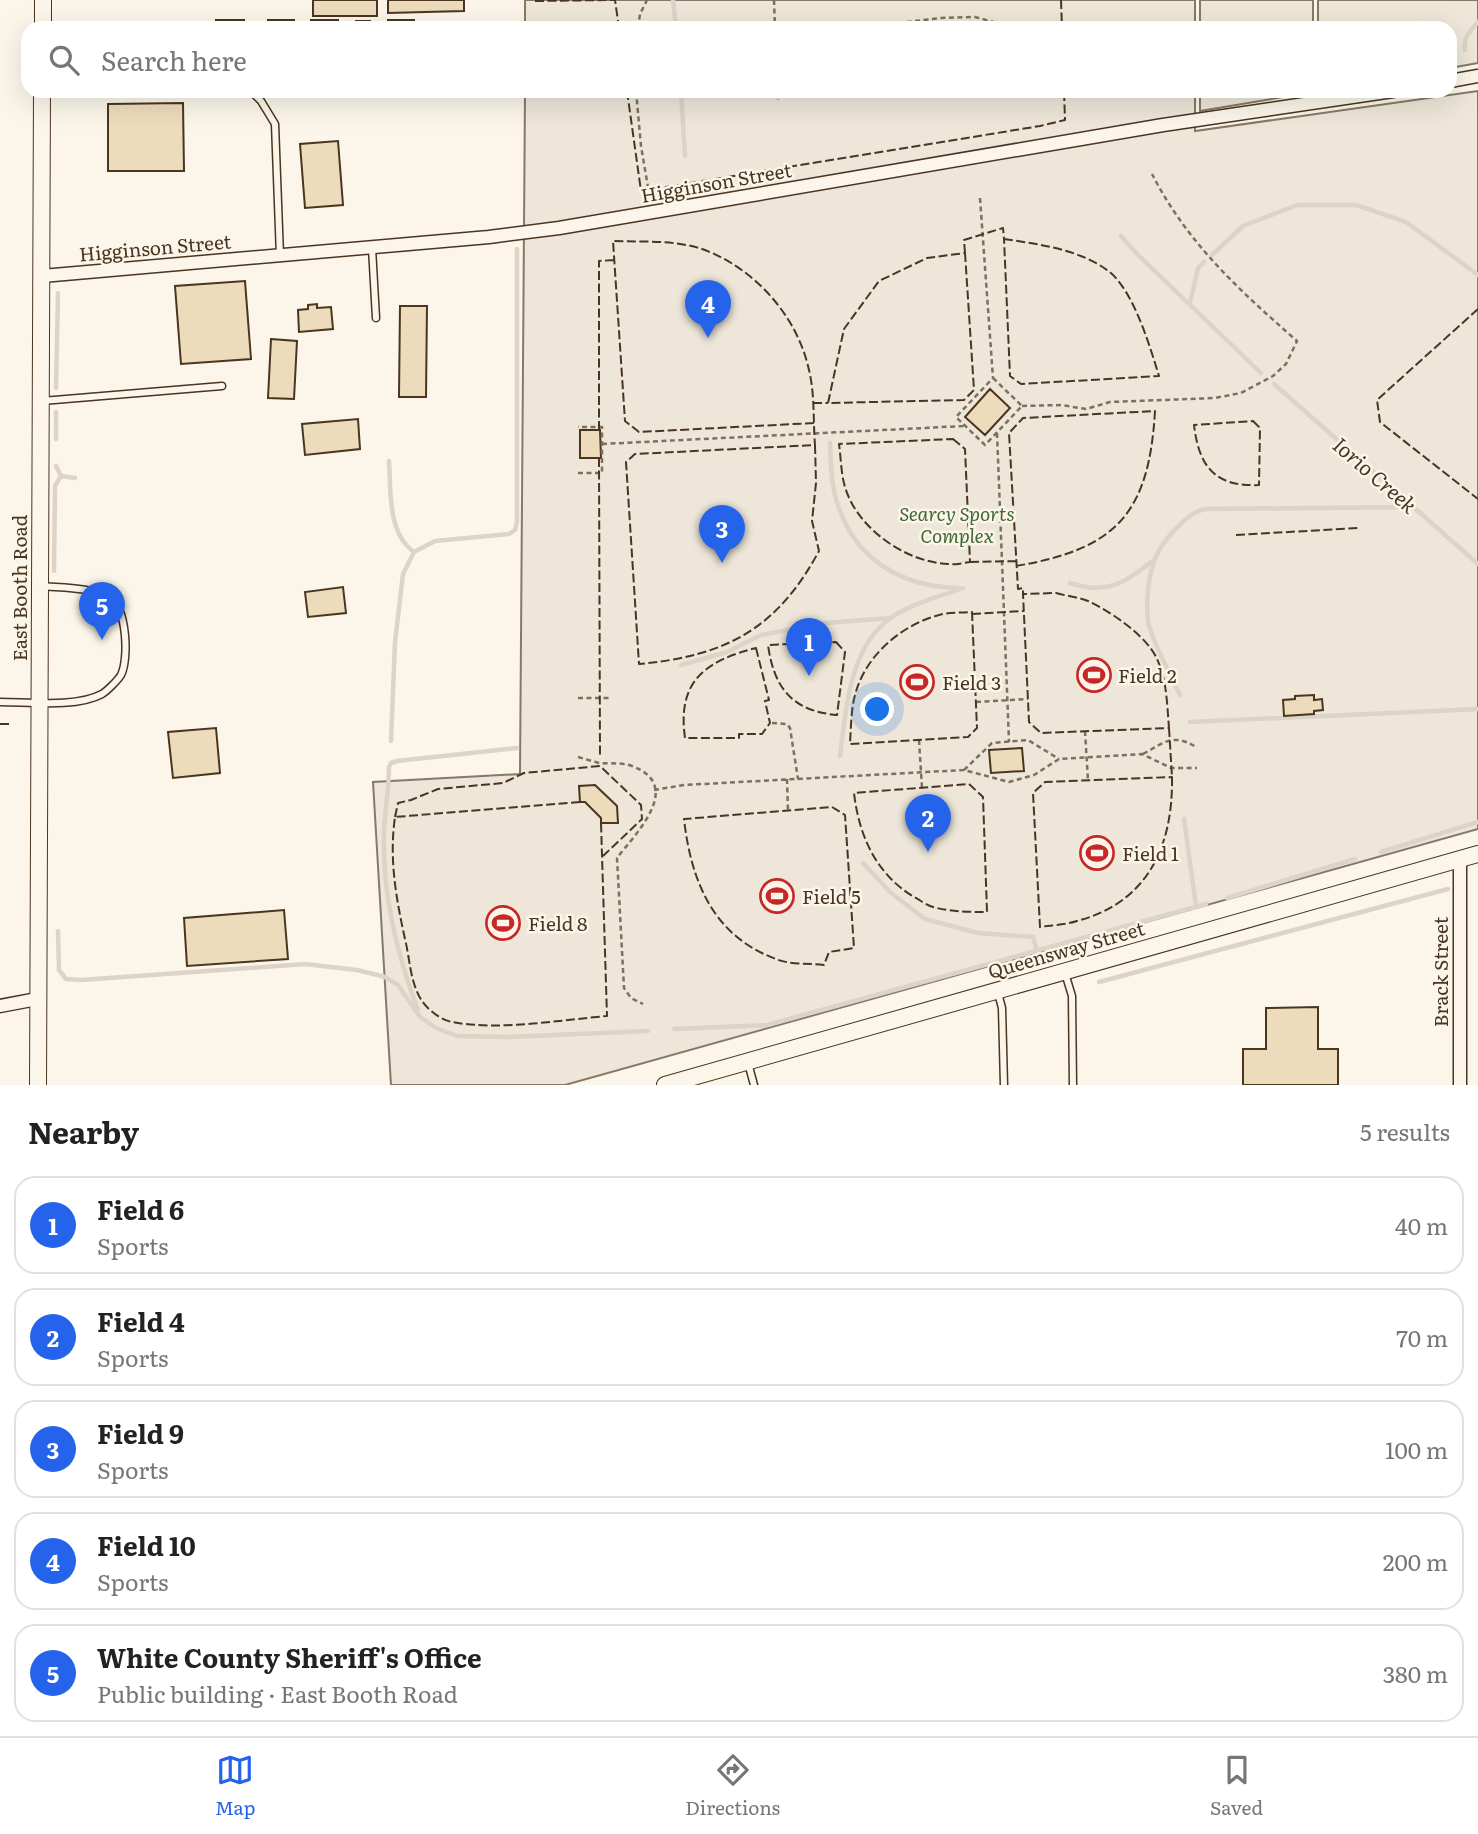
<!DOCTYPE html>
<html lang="en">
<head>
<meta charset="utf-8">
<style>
	body { margin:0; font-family:Literata,serif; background:#f6f6f6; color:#222 }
	.you { position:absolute; left:878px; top:710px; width:24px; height:24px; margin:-18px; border:5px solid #fff; border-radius:50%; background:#1a73e8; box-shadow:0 0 0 10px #1a73e833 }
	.badge { display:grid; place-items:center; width:46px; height:46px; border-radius:50%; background:#2563eb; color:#fff; font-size:23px; font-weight:700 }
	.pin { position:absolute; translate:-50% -58px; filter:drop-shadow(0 2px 4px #0008) }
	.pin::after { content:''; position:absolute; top:37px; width:24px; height:21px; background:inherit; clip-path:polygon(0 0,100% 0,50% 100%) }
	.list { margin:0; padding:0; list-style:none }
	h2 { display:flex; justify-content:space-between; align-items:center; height:91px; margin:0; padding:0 28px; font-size:30px }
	h2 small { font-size:23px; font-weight:400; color:#767676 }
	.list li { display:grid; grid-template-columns:46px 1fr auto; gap:21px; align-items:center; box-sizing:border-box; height:98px; margin:0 14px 14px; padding:0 14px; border:2px solid #e0e0e0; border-radius:21px }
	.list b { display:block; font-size:26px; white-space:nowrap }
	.list p { margin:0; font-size:23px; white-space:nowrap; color:#767676 }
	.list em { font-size:23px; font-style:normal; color:#767676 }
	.icon { flex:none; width:38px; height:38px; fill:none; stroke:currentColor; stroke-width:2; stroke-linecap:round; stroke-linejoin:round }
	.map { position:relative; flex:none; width:1478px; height:1085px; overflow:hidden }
	.search { position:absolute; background:#fff; box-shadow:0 7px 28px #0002; left:21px; right:21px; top:21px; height:77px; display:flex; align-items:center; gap:18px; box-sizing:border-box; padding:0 24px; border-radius:21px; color:#767676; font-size:26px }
	.sheet { height:651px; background:#fff }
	nav { display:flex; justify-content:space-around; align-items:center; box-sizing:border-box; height:98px; border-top:2px solid #e0e0e0; background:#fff; font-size:19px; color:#767676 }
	nav a { display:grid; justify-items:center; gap:4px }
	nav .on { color:#2563eb }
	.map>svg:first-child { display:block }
</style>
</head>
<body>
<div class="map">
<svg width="1478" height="1085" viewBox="0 0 1478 1085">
	<rect width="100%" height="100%" fill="#fbf6e9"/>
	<!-- green -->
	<path fill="#ede6d9" stroke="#887966" stroke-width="2" d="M525,0H1195V28H525Z
		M1200,0H1313V28H1200Z
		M1318,0H1478V63L1450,68V28H1318Z
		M525,91H1195V131L1478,91V829L565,1085H391L373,782L520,774Z
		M1200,91H1314V92L1200,111Z"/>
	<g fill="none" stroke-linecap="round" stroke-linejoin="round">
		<!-- stream -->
		<path stroke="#dcd4c6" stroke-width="4.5" d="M673,0L676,28
			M1465,50C1463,37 1470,31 1478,22
			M681,91L685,156
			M1121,236L1138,255L1261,373
			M1212,255L1243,226L1297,205H1356L1406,222L1478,275
			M1190,303L1198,268L1204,262
			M1274,384L1478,564
			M56,388L58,293
			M56,439V412
			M830,443C831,465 831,488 839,508C857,561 904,587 958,588
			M389,461C391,490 387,533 414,552
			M61,476L75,478
			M54,571L55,486L61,476L56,466
			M1070,583C1108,596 1125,582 1154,560
			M681,665L727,652L761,635L826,623L890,618
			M1180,695C1172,678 1150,637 1148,621C1146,603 1148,578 1154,562C1160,543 1186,513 1205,509L1414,507
			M1190,722L1478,709
			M391,741L395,642L403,574L414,552L435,541L509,534L515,530L517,522V249
			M840,756C846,710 849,646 892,617C913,603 939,597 963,588
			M1184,819L1196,906
			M1381,852L1478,822
			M863,863L890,892L925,919L978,933L1033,937L1037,951
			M1227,898L1355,859
			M58,931L59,970L66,979L81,980L305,964L357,970L385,977L398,985L420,1017L436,1028L457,1036L506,1037L648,1031
			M1099,982L1448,889
			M418,1010C397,955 382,891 384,831C385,810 389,789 389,767L391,763L397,761L517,748
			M674,1029L767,1025L1206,904"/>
	</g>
	<!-- building -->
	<path fill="#ecdcbc" stroke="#4a3520" stroke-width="2" d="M313,0H377V16H313Z
		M388,0H464V11L388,13Z
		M216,20H244V28H216Z
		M268,20H294V28H268Z
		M311,20H338V28H311Z
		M388,20H414V28H388Z
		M356,21H370V28H356Z
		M267,91H294V96L267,95Z
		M311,91H338L339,96H311Z
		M387,91H414V97H387Z
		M183,103L184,171H108V104Z
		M338,141L343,205L305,208L300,144Z
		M245,281L251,359L181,364L175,286Z
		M317,304V308L331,307L333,329L299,332L298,310L308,309V305Z
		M400,306H427L426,397H399Z
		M271,339L297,341L294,399L268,398Z
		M990,389L1010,408L985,435L965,417Z
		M358,419L360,449L305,455L302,424Z
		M580,430H600L601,458H580Z
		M343,587L346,613L308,617L305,592Z
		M1314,695V700L1322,699L1323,710L1314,711V714L1284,716L1283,700L1295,699V696Z
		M216,728L220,773L173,778L168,732Z
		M1022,748L1024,771L991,773L989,750Z
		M595,785L617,806L618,823H601V818L585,802H580L579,786Z
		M284,910L288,959L187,966L184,918Z
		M1318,1007V1049H1338V1085H1243V1049H1266V1008Z"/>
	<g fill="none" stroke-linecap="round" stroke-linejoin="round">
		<!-- service casing -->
		<g stroke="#4a3520" stroke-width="9">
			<path id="service" d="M251,91L261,101L275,124L280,256
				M372,248L376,318
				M42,401L222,386
				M0,702C29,702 76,708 102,694C107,691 118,680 121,675C129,659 127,608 110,598C91,587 63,588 41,586
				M1065,973L1072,996L1073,1085
				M998,993L1002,1008L1004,1085
				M748,1063L754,1085"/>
		</g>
		<!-- minor casing -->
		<g stroke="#4a3520" stroke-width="15">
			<path id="minor" d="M1450,81L1478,76
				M42,276L489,237L559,228L1163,125L1393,91
				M0,1006L37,999
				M1460,1085V859"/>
		</g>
		<!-- tertiary casing -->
		<g stroke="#4a3520" stroke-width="18">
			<path id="tertiary" d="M43,28V0
				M38,1085L42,91
				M665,1085L1478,854"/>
		</g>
		<!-- path -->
		<path stroke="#7f6f5c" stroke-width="2.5" stroke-dasharray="5 3.5" stroke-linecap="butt" d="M774,0L775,28
			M638,28L640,14L647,0
			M856,28L941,18L975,17L1012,27L1065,22
			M636,91L641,146L650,199
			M778,91V100
			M980,198L993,378
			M993,378L1022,406L985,445L956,417Z
			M1022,406L1061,405L1086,409L1110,402L1215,398L1241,393L1273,376L1286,364L1297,341C1239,290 1188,244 1152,174
			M997,433L1009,742
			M602,444L964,426
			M578,473H602V427H578
			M578,698H612
			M976,702L1028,699
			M772,723L787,724L790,728L798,779
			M1085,731L1088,781
			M919,740L922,788
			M1143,754C1165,742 1173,733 1196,747
			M578,757C585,759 592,761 599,763C610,764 621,762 632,766C685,786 635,834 617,858L624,988L631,998L643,1004
			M964,770L992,743L1028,740L1059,759
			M787,779L788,811
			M654,790L684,785L964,770L1009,782L1034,775L1059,759L1142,754L1171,768H1197"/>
		<!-- service -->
		<use href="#service" stroke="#fbf6e9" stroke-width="6"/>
		<!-- minor -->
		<use href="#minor" stroke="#fbf6e9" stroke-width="12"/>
		<!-- tertiary -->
		<use href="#tertiary" stroke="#fbf6e9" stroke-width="16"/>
		<!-- fence -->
		<path stroke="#4a3520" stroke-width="2" stroke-dasharray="9 3.5" stroke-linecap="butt" d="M1061,0L1062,28
			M535,1L615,0L619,28
			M627,91L641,191L1040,126L1065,120L1064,91
			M1004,239C1038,244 1078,249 1107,270C1133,288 1150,347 1159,376L1021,384L1010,376Z
			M965,253L974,390L964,400L828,403L844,329L879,281L927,258Z
			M965,253L964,240L1003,228L1004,239
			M1478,309L1377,400L1380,422L1478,499
			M813,403H828
			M1253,421L1260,428L1259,485C1215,487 1199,467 1194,425Z
			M814,423L639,432L625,421L613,241C641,242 672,240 699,248C753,266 797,315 809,370C815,395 813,421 815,445
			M599,430V261L615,260
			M953,439L965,449L970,562C963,563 955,565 948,564C905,562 857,528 845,487C841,474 841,458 839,444Z
			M815,445L816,483L812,521L819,551C777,629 726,656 639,664L626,462L635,454Z
			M599,458L600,758
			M1236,535L1358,528
			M970,562L1016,561
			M1016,566C1117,549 1149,513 1155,411L1023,418L1009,433L1018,589L1023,588V594
			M1056,593C1066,596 1078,597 1088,601C1110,611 1147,636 1157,659C1167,680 1167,705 1169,728L1041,733L1029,722L1023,594Z
			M972,612L977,728L968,737L850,744C851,728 851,710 855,695C865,656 901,625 939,615C949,612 961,613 972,612Z
			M972,614L1024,611
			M836,642L845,652L837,715C792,711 774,688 768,645Z
			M756,648L769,700L765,701L770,723L762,734H739V738H685C677,681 705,661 756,648Z
			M0,724H11
			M1169,728L1172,777
			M1172,777C1173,845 1149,902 1077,921C1065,925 1052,925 1040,927L1033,793L1045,782Z
			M969,784L983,797L987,912C969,912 951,912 933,907C926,905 920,900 914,897C876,874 859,836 854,793Z
			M580,802L395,817C389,859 396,898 405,939C410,959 410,983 422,1001C428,1010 441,1020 452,1022C500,1031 559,1020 607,1016L601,823
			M832,807L845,815L854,948L829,952L824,965C809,963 790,965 776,959C713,936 691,881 684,819Z
			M395,817L398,803L411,800L438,789L503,783L524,773L600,766L641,805L642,819L603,856"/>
	</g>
	<!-- icons -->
	<defs>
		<g id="stadium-ring" transform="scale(1.75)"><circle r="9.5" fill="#fbf6e9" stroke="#c62828" stroke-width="1.5"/><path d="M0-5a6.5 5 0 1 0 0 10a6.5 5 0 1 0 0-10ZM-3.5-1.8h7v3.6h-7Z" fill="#c62828"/></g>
	</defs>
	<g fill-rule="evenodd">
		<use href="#stadium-ring" x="1094" y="675"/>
		<use href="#stadium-ring" x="917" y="682"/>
		<use href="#stadium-ring" x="1097" y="853"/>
		<use href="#stadium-ring" x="777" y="896"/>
		<use href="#stadium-ring" x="503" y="923"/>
	</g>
	<g text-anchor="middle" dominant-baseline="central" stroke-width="5" stroke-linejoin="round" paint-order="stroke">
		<!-- street labels -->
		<g font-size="19" fill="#4a3520" stroke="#fbf6e9">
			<text transform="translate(716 182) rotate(-10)">Higginson Street</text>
			<text transform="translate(155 247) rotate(-5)">Higginson Street</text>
			<text transform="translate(19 588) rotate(-90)">East Booth Road</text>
			<text transform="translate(1066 949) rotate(-16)">Queensway Street</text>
			<text transform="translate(1440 972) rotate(-90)">Brack Street</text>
		</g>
		<!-- park labels -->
		<g font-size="19" font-style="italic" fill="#436837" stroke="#fbf6e9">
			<text x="957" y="513">Searcy Sports<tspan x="957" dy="22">Complex</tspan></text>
		</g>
		<!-- poi labels -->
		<g font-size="19" fill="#4a3520" stroke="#fbf6e9" text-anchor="start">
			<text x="1118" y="675">Field 2</text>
			<text x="942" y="682">Field 3</text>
			<text x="1122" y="853">Field 1</text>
			<text x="802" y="896">Field 5</text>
			<text x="528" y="923">Field 8</text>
		</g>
		<!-- water labels -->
		<g font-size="21" font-style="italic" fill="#4a3520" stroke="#fbf6e9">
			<text transform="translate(1376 474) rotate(41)">Iorio Creek</text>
		</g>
	</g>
</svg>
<div class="you"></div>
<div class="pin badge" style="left:809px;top:676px">1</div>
<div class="pin badge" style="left:928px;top:852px">2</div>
<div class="pin badge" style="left:722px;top:563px">3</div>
<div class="pin badge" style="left:708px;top:338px">4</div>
<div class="pin badge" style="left:102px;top:640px">5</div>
<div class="search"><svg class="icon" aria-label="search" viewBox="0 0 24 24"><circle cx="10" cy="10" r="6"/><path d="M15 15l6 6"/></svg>Search here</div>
</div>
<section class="sheet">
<h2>Nearby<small>5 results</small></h2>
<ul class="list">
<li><span class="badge">1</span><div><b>Field 6</b><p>Sports</p></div><em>40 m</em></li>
<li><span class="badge">2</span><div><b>Field 4</b><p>Sports</p></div><em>70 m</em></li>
<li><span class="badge">3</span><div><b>Field 9</b><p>Sports</p></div><em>100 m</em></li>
<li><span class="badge">4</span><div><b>Field 10</b><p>Sports</p></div><em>200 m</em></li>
<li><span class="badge">5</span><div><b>White County Sheriff's Office</b><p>Public building · East Booth Road</p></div><em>380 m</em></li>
</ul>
</section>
<nav>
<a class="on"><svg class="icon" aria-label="map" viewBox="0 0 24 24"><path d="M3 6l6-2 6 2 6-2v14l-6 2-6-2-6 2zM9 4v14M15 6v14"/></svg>Map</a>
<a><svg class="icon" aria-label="directions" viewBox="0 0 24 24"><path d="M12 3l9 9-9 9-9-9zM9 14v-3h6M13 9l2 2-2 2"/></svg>Directions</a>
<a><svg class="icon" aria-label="saved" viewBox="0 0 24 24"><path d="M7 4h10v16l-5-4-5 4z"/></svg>Saved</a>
</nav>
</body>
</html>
